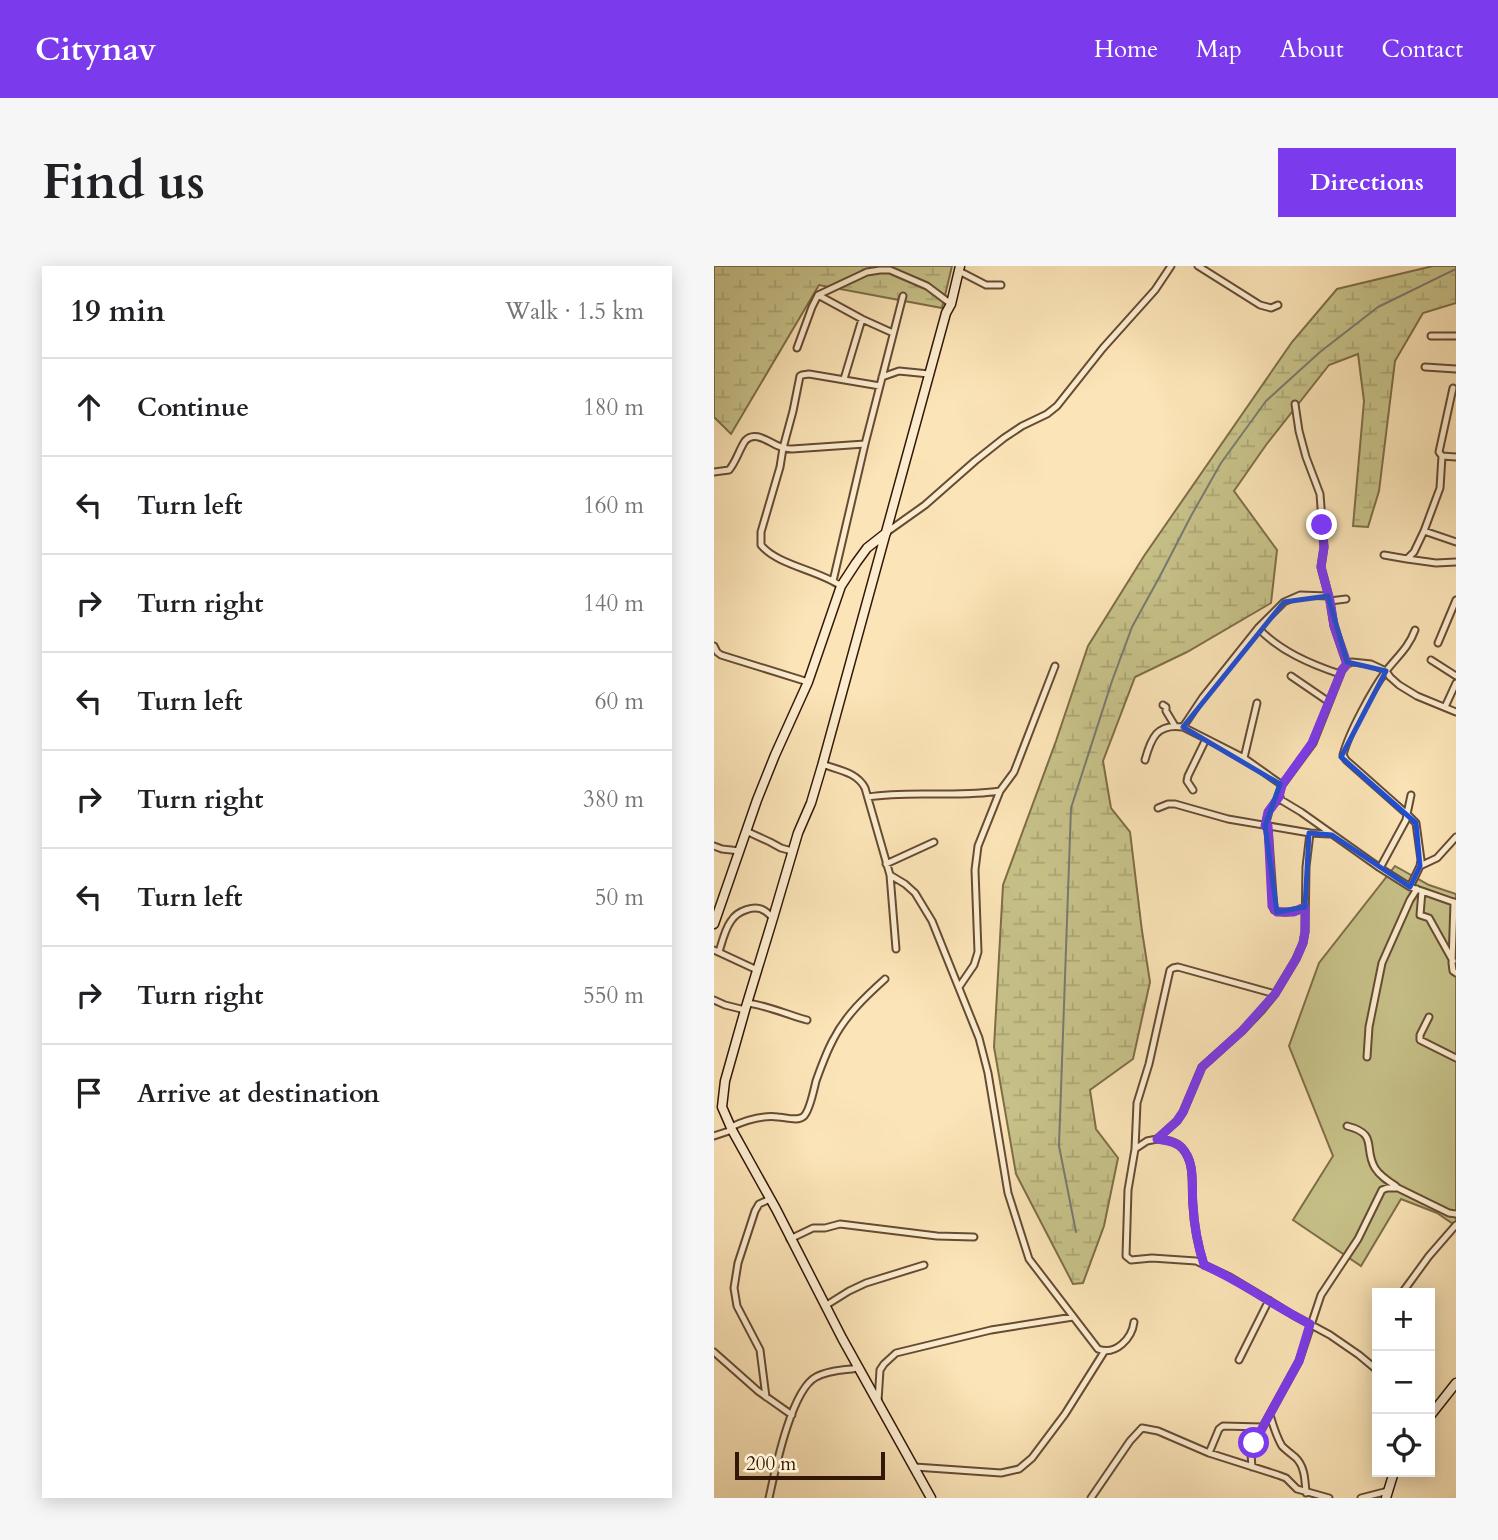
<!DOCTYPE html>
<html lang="en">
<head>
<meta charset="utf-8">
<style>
	body { margin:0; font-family:Cardo,serif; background:#f6f6f6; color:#202124 }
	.controls { position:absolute; right:21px; bottom:21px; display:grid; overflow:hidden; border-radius:0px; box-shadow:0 4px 18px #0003 }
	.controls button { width:63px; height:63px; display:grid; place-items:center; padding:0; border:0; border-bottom:2px solid #e0e0e0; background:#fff; color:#202124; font:35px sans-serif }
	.scale { position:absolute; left:21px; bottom:18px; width:150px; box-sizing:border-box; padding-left:7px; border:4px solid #341807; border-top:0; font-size:19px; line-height:24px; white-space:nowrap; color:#341807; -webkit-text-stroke:5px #fcedd0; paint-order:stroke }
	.stop { position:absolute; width:21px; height:21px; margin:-16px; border:5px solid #7c3aed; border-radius:50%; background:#fff }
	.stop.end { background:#7c3aed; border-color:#fff; box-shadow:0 2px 7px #0008 }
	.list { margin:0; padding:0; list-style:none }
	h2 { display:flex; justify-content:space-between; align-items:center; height:91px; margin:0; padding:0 28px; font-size:30px }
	h2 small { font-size:23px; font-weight:400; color:#757577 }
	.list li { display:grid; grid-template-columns:46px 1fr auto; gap:21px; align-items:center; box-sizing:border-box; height:98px; padding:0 28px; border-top:2px solid #e0e0e0 }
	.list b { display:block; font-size:26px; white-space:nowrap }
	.list em { font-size:23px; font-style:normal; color:#757577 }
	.icon { flex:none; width:38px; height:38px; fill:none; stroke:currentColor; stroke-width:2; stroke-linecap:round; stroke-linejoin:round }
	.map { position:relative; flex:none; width:742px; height:1232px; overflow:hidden; border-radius:0px }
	header { display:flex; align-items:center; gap:42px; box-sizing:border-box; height:98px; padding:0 35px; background:#7c3aed; color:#fff }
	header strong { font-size:33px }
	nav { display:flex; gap:38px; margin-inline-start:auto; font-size:24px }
	.intro { display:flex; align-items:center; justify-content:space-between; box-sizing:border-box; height:168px; padding:0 42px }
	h1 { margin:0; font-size:49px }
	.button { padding:18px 32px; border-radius:0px; background:#7c3aed; color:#fff; font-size:24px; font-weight:700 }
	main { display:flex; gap:42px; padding:0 42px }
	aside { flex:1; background:#fff; border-radius:0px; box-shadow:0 4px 18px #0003 }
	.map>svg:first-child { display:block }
</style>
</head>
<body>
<header>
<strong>Citynav</strong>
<nav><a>Home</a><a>Map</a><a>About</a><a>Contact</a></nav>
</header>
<div class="intro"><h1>Find us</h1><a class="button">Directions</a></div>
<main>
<aside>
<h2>19 min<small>Walk · 1.5 km</small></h2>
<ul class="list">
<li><svg class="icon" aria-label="ahead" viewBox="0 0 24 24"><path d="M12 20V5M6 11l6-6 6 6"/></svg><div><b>Continue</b></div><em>180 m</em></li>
<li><svg class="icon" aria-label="left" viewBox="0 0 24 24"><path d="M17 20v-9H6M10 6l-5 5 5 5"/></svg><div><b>Turn left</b></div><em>160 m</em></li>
<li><svg class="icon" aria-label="right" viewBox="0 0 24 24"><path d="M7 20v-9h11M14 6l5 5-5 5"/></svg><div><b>Turn right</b></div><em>140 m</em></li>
<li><svg class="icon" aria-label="left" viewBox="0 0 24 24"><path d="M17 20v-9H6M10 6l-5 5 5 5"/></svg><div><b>Turn left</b></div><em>60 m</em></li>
<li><svg class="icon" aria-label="right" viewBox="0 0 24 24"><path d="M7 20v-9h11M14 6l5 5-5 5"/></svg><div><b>Turn right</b></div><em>380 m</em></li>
<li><svg class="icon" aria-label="left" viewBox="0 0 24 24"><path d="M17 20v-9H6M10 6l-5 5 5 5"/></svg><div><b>Turn left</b></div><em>50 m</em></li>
<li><svg class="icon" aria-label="right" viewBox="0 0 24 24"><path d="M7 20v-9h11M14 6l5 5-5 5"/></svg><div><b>Turn right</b></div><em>550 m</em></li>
<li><svg class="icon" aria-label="arrive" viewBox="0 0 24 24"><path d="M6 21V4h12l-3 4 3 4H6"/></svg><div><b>Arrive at destination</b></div></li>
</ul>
</aside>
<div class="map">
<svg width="742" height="1232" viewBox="0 0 742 1232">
	<defs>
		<pattern id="wetland-marsh" width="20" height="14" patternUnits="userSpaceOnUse" patternTransform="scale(1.75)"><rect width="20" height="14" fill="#c7c289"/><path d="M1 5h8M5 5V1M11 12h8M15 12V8" fill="none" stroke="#aca675"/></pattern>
	</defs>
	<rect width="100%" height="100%" fill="#fbe4b7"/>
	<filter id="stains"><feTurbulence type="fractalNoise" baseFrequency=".00286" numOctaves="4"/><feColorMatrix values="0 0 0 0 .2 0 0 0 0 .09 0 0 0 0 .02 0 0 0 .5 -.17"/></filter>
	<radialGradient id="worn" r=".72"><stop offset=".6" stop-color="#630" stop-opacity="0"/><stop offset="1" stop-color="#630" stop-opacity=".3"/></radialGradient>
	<!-- grass -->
	<path fill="#c7c289" stroke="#7e6d48" stroke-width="2" d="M681,600L715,619L742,628V960L723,947L687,933L647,1000L579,954L619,890L575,780L605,697Z"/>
	<!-- wetland -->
	<path fill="url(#wetland-marsh)" stroke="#7e6d48" stroke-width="2" d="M0,0H238L228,42L105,19L17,168L0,151Z
		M719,0H742V37L709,47L681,95L665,225L654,261L639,260L650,135L644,88L615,99L552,179L520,225L563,284L557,337L473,386L421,411L389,495L397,542L416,566L428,665L436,716L419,793L376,824L382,863L404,892L390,960L369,1017L359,1018L302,908L280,781L289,619L342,475L374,380L430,290L578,76L623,23Z"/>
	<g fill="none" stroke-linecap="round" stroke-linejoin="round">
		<!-- stream -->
		<path stroke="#787a72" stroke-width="2" d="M362,966L345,880L357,542L398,415L418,361L446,310L477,250L507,197L552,135L606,86L664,41L742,3"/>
		<!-- street casing -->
		<g stroke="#664b33" stroke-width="9">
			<path id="street" d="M484,0L546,39L557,42L564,39
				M245,5L272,19H287
				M104,29L148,53L179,67
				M717,70H742
				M83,82L98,41L104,29L153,6L166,4H176L213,20L237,38
				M711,101L742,103
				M168,111L185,105L215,108
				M130,113L148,53
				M739,122L725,186L728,190L742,191
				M581,138L585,165L592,191L606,228L610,281L607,301L616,335L620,360L633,398
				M728,190L726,222L710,265L742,276
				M0,206L15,204C22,196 25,184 31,175C41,163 57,178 67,181C70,182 74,183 78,183L151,178
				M173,266L211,239L261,195L290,172L308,160L333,148L343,140L389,82L441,24L457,0
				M670,289L693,293L700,286L710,265
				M693,293L722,297L742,296
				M119,315L151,178L189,30
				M127,320C104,304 63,299 47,279V266L66,201L69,182L79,145L86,110L88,109L95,108L166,120
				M616,335L632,333
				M544,362C566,385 596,398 626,408
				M724,377L742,334
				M0,380L3,386L7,389L94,416
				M717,394L742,410
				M577,410L615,436
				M543,437L530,492L568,519
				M449,439L452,441V445L461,460
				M731,441L742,417
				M469,461L489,431L544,362L570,336L586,329L614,330
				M431,494C437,472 443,457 469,461L530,492
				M108,498C124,504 143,506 151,522L176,609L182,683
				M479,524L473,515L474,510L492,473
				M154,531C198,524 241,532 286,525
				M444,542L454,538H461L514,553L596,567
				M551,560L555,545L565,531
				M554,560L560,644C569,648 582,646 591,641
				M32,565L56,576L67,582L78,585
				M0,580L8,583L26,585
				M172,598L220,576
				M706,600L723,592L742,571
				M666,602L692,554L693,548L632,494L629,489C635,466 658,424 672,405C683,391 695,381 701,364
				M176,609L191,618L201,627L218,655L265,772L274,807L294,927L315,993L384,1083C402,1090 418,1072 420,1056
				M696,621L706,600L707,594L702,557L693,548L697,529
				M708,625L742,637
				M740,636L738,697L739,705L742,707
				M0,684L43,704
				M5,686C8,676 11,663 17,655C23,645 41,638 51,645C54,647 57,650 59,652
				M739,695L715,652L706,649L708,625L696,621L666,602L587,546L567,534L565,528L568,519L599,477L628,404L633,398L638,396L657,398L672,405L676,411L685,419L703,430L742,446
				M245,721L260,699L264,686L261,604L264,580L286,525L300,506L341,400
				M561,728L464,701L459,702L456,704L435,798L423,837L421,883L414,924L412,990L417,994L438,992L482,995L516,1011L579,1049L616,1069L645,1089L663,1104
				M0,734L11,739L31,744
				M33,737C52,739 74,749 93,754
				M715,751L706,769V774L742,792
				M653,791L655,761L668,697L696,634L703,623
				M633,860C665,868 649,882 661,902C666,910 674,915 682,920
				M17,861C32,854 47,849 64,851C71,851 84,856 90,850C96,844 100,823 102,815C107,801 112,787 119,774C131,750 151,731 171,713
				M0,870L18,864
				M443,873C452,874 462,875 468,882C482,897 477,921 479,940C480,959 484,980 490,999
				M421,883L433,875L443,873L463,855L469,846L488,801L528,765L548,744L561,728L582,693L589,677L591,666L592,601L596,567L615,568
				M76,973L99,962H111L126,958L223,970L260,971
				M688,1027L715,990L742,959
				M111,1040L135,1025L152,1017L210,999
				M0,1086L44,1125L78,1149
				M525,1094L555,1034
				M52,1131L46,1084L23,1040L20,1022L24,997L41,945L45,938L56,933
				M164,1135L166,1104L170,1098L182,1087L277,1064L359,1051
				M556,1149C559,1159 562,1170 568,1180C572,1184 576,1187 581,1191C591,1200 591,1214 592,1227
				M495,1187L505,1163L509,1160L548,1161
				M201,1201L287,1207L305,1203L318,1192L351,1148L390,1086
				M538,1201L537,1188L540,1177L585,1095L607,1029L644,973L668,924L673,922H684L735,947L742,948
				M55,1232C61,1205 77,1124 102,1111C114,1104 132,1104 145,1102
				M377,1232L416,1175L428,1162L444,1165L495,1187L564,1209L572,1212L583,1223L615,1232
				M647,1232L674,1225"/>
		</g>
		<!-- secondary casing -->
		<g stroke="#341807" stroke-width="11">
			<path id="secondary" d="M0,658L43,534L61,489L94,416L127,320L142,297L153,282L172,267
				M716,1150L742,1117
				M217,1232L128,1072L62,943L18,864L8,841L11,815L31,744L59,652L84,567L97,537L108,500L232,47L237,38L246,0
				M672,1232L680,1206"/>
		</g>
		<!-- street -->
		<use href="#street" stroke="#fcedd0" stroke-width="5"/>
		<!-- secondary -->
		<use href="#secondary" stroke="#fcedd0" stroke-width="8"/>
	</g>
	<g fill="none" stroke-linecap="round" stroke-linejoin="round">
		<!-- route -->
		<path stroke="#7c3aed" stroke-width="9" d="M540,1177L585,1095L596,1058C560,1040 527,1015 490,999C484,980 480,959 479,939C477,920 482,897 468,882C462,875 451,874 443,873L463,855L469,846L488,801L528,765L561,728L582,693L589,677L591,666V641L580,646H563L558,640L554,560H551L554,546L565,531L568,519L598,477L628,404L633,398L620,360L616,335L607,301L610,281L608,259"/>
	</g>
	<!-- marked area -->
	<path fill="none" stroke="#1d4ed8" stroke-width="5" stroke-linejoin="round" d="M614,330L633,396L672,405L627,491L702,557L706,600L696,621L618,569L595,567L591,641L563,646L551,560L566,518L469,461L570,336Z"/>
	<rect width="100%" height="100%" filter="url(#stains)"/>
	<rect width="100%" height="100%" fill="url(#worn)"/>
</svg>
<div class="controls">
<button>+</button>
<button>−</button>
<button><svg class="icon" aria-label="locate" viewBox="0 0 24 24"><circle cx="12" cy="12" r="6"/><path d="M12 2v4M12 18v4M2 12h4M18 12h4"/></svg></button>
</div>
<div class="scale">200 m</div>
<div class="stop" style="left:540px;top:1177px"></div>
<div class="stop end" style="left:608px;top:259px"></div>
</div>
</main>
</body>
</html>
